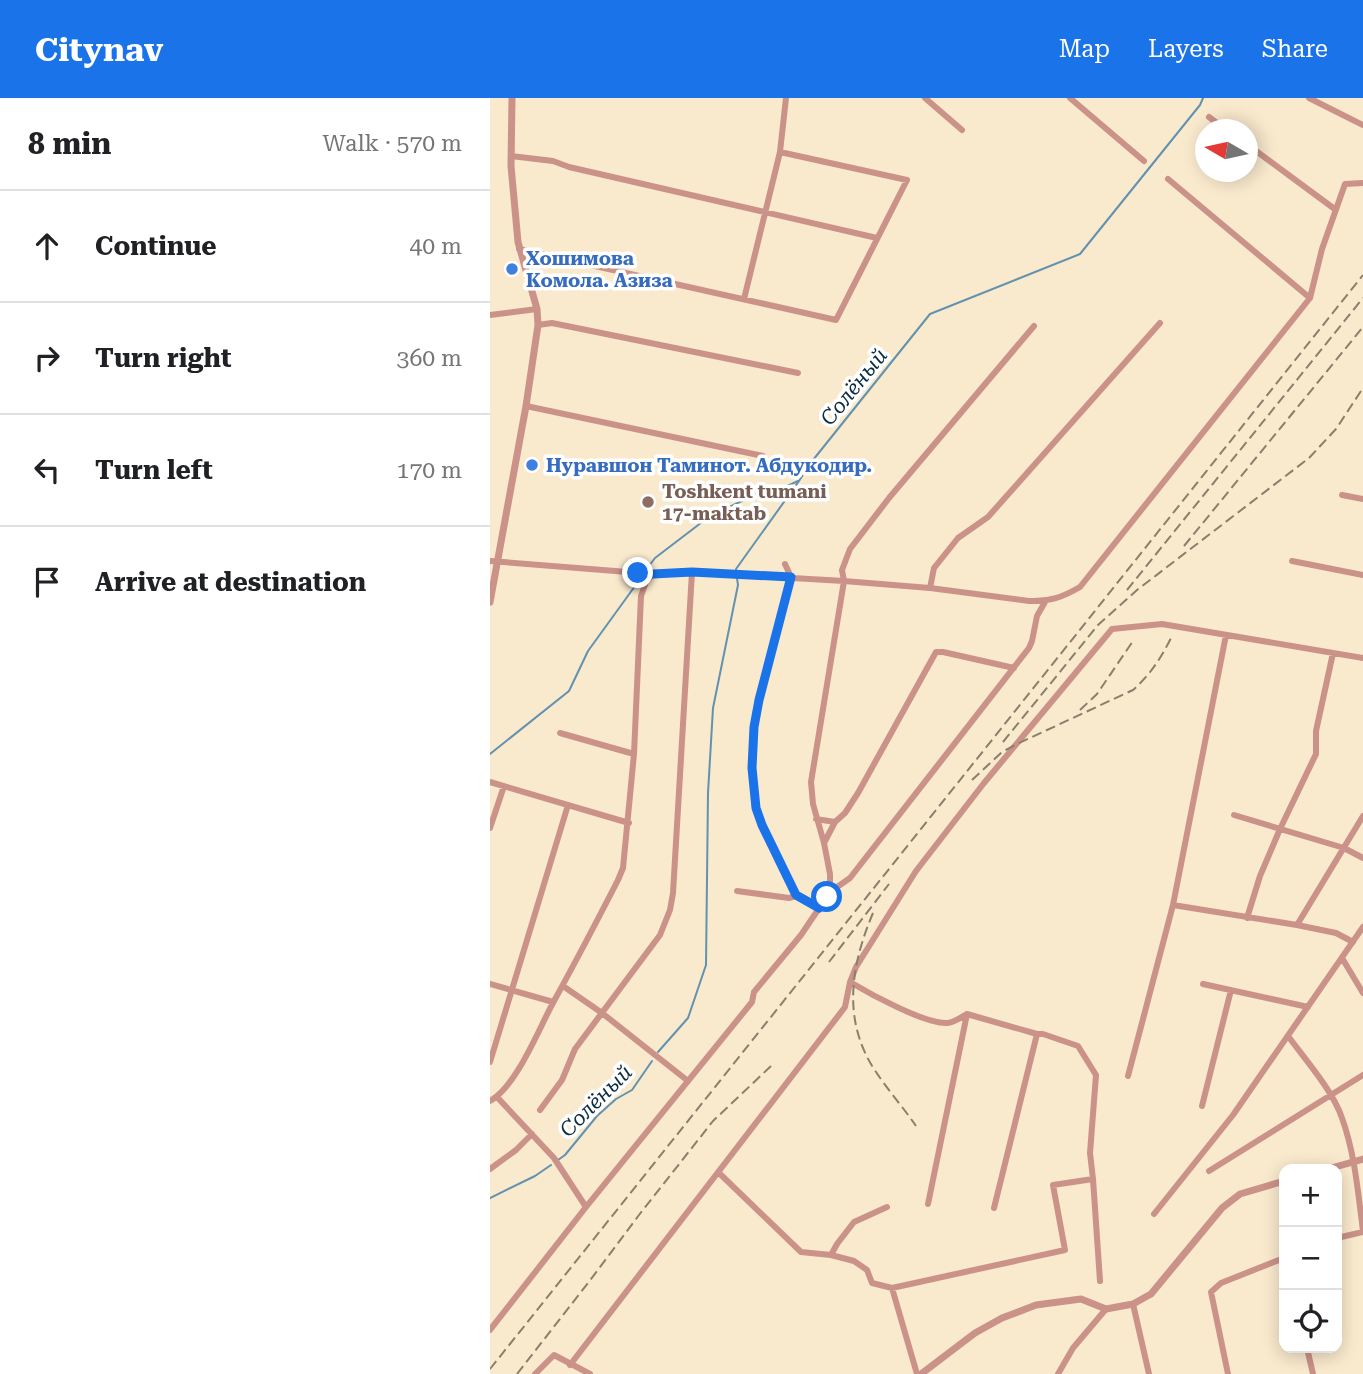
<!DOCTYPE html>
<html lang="en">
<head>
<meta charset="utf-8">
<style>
	body { margin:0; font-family:"Roboto Serif",serif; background:#f6f6f6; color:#202124 }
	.controls { position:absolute; right:21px; bottom:21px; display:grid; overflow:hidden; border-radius:14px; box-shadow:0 4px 18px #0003 }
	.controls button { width:63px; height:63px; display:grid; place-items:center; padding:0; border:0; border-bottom:2px solid #e0e0e0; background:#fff; color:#202124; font:35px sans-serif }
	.compass { position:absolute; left:705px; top:21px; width:63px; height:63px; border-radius:50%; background:#fff; box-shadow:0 4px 18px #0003; rotate:279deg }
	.stop { position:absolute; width:21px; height:21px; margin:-16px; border:5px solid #1a73e8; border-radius:50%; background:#fff }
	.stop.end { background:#1a73e8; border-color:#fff; box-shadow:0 2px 7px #0008 }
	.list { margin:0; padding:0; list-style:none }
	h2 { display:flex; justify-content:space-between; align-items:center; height:91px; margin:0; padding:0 28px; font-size:30px }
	h2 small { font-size:23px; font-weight:400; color:#757577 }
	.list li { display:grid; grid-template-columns:46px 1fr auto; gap:21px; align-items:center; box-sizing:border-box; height:112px; padding:0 28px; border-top:2px solid #e0e0e0 }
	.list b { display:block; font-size:26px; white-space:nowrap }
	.list em { font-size:23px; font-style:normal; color:#757577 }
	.icon { flex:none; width:38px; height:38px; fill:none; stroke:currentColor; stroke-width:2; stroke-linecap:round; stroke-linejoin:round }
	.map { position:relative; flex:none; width:873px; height:1276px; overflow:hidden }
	header { display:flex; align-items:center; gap:42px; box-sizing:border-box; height:98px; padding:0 35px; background:#1a73e8; color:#fff }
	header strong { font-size:33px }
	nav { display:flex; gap:38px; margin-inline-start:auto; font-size:24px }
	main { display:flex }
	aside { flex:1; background:#fff }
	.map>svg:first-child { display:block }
</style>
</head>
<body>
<header>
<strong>Citynav</strong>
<nav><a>Map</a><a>Layers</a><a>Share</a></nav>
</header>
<main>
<aside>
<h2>8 min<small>Walk · 570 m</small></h2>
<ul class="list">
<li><svg class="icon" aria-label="ahead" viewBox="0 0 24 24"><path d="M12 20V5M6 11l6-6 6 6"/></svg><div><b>Continue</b></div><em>40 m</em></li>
<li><svg class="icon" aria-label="right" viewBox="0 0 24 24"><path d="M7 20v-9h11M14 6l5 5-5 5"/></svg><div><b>Turn right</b></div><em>360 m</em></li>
<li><svg class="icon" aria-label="left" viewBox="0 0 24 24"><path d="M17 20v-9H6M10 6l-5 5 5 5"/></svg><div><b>Turn left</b></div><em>170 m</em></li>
<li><svg class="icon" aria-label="arrive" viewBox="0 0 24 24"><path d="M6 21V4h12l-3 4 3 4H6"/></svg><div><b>Arrive at destination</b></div></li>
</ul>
</aside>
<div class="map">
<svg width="873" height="1276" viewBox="0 0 873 1276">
	<rect width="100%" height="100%" fill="#f9e9cd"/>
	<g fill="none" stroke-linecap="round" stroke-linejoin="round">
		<!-- stream -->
		<path stroke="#6192b0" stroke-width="2" d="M156,472L165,460L220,418L271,394L291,391L308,383
			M246,475V471L309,383L319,367L440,216L590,156L710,7L713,0
			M0,656L79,593L98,553L153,477
			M168,954L198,920L216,867L218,695L223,610L248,487L247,480
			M68,1062L75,1057L107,1018L126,1001L142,992L162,963
			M0,1100L45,1078L61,1067"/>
		<!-- minor -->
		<path stroke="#cb9289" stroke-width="6" d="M435,0L472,32
			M580,0L654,63
			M819,0L873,27
			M719,19L736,32
			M758,47L846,112
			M21,58L63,63L79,69L387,140
			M678,81L820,200
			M29,151L346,222L417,82L290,54
			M254,201L290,54L296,0
			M0,217L47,211
			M48,227L62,225L308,275
			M36,308L273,358
			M852,397L873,401
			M0,463L163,476L202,474L354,483L440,490L539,503C559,504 573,499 590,489L820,200L832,151L855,86L873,85
			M802,463L873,477
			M295,466L301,479L269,602L264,629L263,670L266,710L272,727L306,798L329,810
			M440,490L444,470L468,440L498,419L670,225
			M70,635L144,656
			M0,684L139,725
			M744,717L854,750L873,760
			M326,721L345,724
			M0,730L14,688
			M334,745L345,724L355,715L368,695L446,554H453L524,570
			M247,793L299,800L306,798
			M340,794L360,780L539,550L542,543L547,518L555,504
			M683,807L807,827L846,835L863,844
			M757,820L770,778L790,731L826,656V633L843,555
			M807,827L873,718
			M852,860L873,895
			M360,884C380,896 435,926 457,925C463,925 472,919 477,916L547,936H553L588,948L606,977L600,1055L603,1081L610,1183
			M0,886L63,904
			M713,886L818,909
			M73,888L112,915L198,983
			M798,938C815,961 843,993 852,1020C865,1056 868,1095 873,1133
			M0,964L78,707
			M638,978L683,807L736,537
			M7,999L64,1060L96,1109
			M0,1003C27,988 49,930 64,903C86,863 107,823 128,782L133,770L144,656L151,498L156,484L163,476
			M712,1008L741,892
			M50,1012L72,982L85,951L170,837L180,812L183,795L202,474
			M0,1071L26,1052L42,1036
			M719,1073L873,977
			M228,1074L311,1154L341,1157L364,1163L377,1172L382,1185L402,1190L575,1152L563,1087L603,1081
			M438,1106L477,916
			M504,1110L547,936
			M664,1116L743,1017L873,829
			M847,1140L873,1134
			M341,1157L347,1146L364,1124L397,1109
			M402,1190L427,1276
			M643,1206L659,1276
			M0,1232L96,1109L262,904L264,894L311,837L340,794V776L334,745L323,706L321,684L354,483L352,472L360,451L399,400L544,228
			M817,1250L823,1276
			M80,1267L355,909L360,884L366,869L426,773L494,685L622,531L672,526L873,560
			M45,1276L64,1257L100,1276
			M568,1276L583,1250L616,1211
			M738,1276L721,1194L731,1185L794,1160"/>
		<!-- tertiary -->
		<path stroke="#cb9289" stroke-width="7" d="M0,504L36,308L48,227L47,211L28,144L21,68L22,0
			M838,1071L873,1061
			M431,1276L485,1235L512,1220L546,1207L591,1201L616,1211L643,1206L661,1196L732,1110L750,1096L794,1083"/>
		<!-- rail -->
		<path stroke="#8a7f6c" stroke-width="2" stroke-dasharray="10 5" stroke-linecap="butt" d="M694,448L873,229
			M637,492L873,200
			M590,612L607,596L643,543
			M513,644L608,527L647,492L819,360L846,331L873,290
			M482,682L512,654L527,646L643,592C660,577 671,560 681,540
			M383,815C361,867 352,921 384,971C397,991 413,1009 426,1028
			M339,864L399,786
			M0,1271L873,177
			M27,1276L98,1185L149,1117L223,1023L281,968"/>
	</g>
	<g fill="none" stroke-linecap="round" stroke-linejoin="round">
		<!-- route -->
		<path stroke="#1a73e8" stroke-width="9" d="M148,475L163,476L202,474L301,479L269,602L264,629L262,670L266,710L272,727L306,797L329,810L337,799"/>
	</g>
	<!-- markers -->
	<g fill="#3f7fe0" stroke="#fff" stroke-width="2.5">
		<circle cx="22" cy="171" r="7"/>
		<circle cx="42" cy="367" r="7"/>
	</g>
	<circle fill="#8d6e63" stroke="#fff" stroke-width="2.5" cx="158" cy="404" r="7"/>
	<g text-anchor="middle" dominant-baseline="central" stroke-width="7" stroke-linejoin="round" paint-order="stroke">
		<!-- shop labels -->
		<g font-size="19" font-weight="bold" fill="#366cbe" stroke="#fff" text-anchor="start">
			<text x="36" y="160">Хошимова<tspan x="36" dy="22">Комола. Азиза</tspan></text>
			<text x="56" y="367">Нуравшон Таминот. Абдукодир.</text>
		</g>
		<!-- education labels -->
		<g font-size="19" font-weight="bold" fill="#785e54" stroke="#fff" text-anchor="start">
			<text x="172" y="393">Toshkent tumani<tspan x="172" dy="22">17-maktab</tspan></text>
		</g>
		<!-- water labels -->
		<g font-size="21" font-style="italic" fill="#0c2d40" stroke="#fff">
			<text transform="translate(364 289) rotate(-51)">Солёный</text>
			<text transform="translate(106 1003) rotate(-45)">Солёный</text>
		</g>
	</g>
</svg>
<div class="controls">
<button>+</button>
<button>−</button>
<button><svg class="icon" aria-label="locate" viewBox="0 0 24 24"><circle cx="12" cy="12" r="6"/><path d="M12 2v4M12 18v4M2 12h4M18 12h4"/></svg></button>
</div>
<svg class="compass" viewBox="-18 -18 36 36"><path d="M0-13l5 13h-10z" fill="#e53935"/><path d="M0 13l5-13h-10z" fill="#757577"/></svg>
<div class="stop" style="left:337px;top:799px"></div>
<div class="stop end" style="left:148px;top:475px"></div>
</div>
</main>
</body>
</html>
